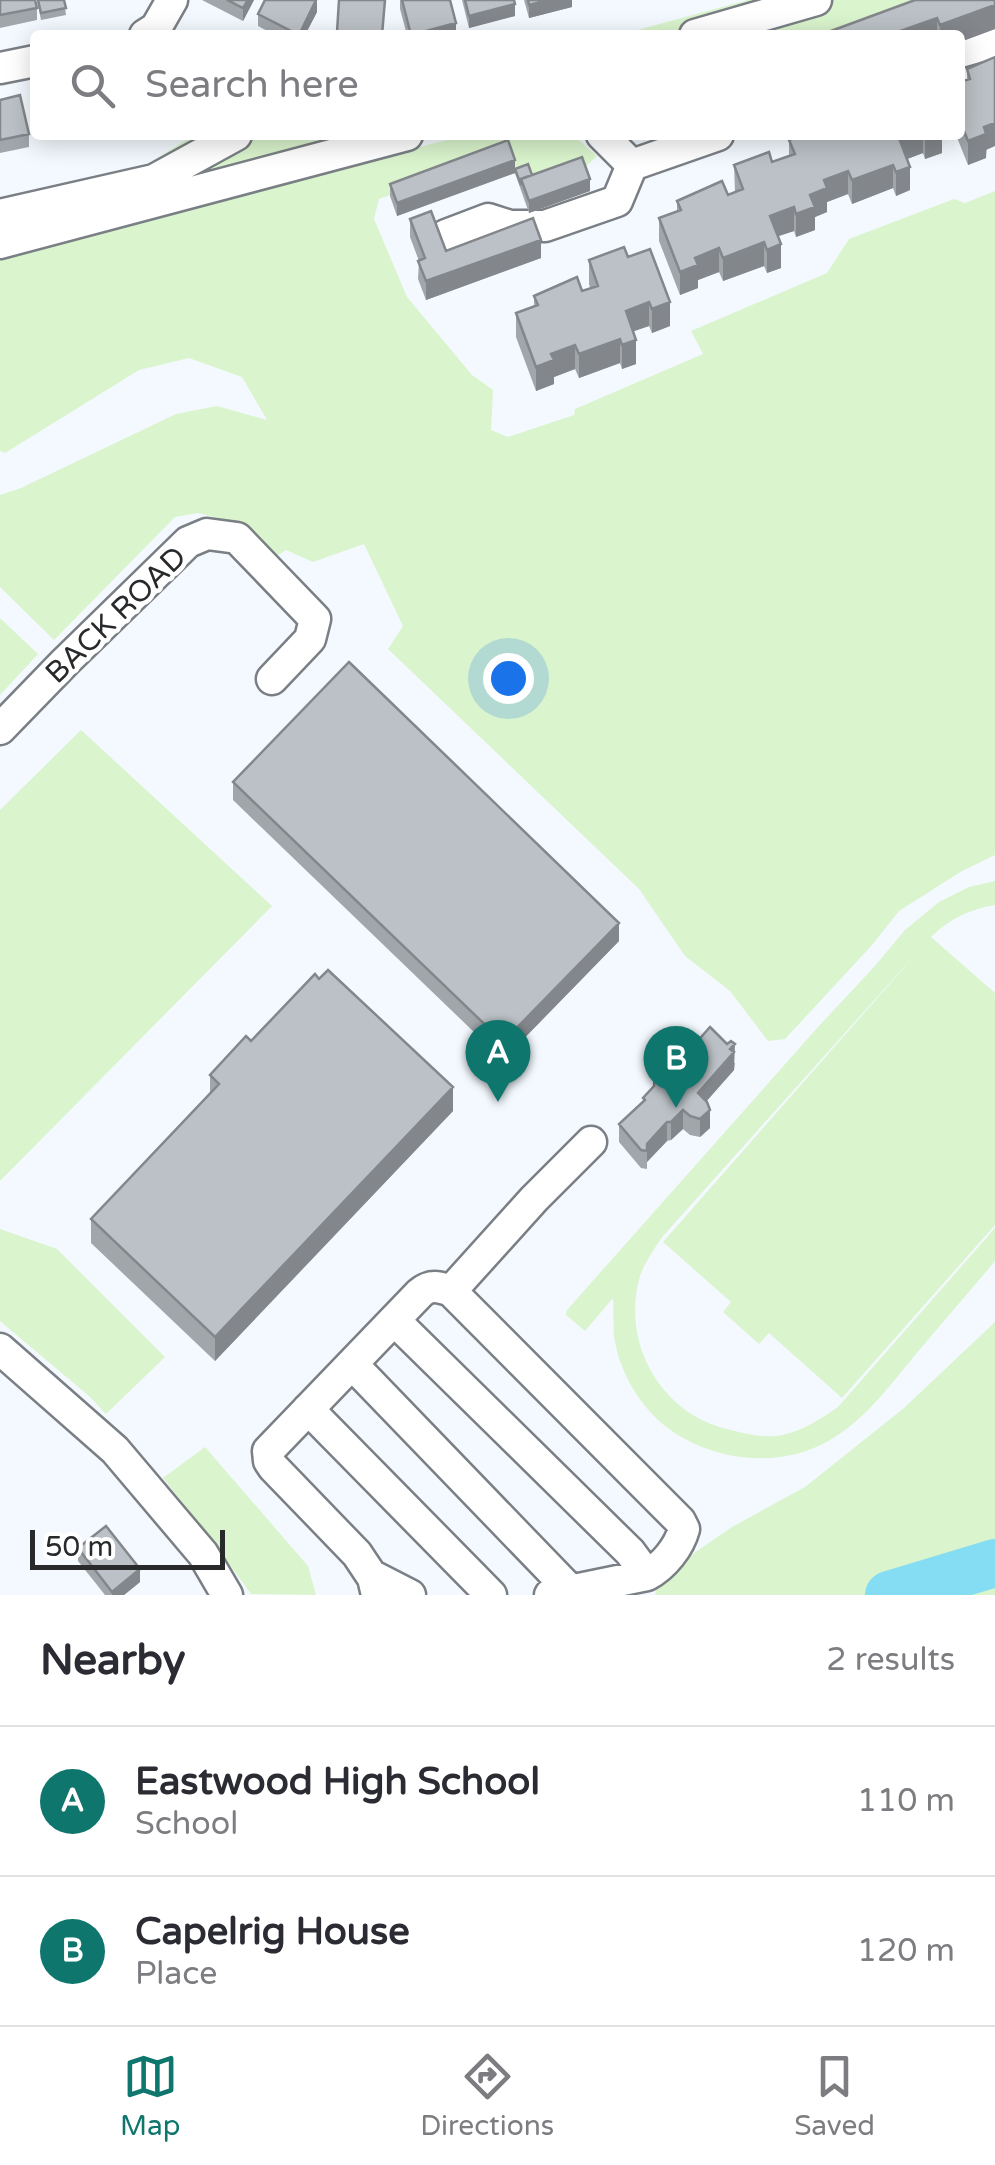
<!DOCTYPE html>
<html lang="en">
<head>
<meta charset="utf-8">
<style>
	body { margin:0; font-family:"Varela Round",sans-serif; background:#f2f2f3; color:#2b2b33 }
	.scale { position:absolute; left:30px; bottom:25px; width:195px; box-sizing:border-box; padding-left:10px; border:5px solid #27292b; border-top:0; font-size:28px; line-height:35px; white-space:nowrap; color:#27292b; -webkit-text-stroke:8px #fff; paint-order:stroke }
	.you { position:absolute; left:508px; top:678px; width:35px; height:35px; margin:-25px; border:8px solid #fff; border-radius:50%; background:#1a73e8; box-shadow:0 0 0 15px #1a73e833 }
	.badge { display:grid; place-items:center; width:65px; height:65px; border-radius:50%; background:#0f766e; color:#fff; font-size:32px; font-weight:700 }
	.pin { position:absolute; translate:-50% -82px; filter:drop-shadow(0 2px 5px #0008) }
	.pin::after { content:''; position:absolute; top:52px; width:35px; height:30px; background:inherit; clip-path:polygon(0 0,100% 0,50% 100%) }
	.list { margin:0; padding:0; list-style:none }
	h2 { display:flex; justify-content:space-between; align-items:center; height:130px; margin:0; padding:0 40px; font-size:42px }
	h2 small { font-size:32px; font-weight:400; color:#7c7c81 }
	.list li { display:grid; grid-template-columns:65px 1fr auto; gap:30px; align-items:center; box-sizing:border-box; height:150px; padding:0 40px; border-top:2px solid #e1e1e2 }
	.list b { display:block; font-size:38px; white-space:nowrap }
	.list p { margin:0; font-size:32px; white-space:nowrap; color:#7c7c81 }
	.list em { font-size:32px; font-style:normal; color:#7c7c81 }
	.icon { flex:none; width:55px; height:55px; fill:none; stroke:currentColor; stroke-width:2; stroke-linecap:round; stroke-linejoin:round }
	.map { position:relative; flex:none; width:995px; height:1595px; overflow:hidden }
	.search { position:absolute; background:#fff; box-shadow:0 5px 25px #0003; left:30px; right:30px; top:30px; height:110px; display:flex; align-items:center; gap:25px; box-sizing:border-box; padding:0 35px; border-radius:10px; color:#7c7c81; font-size:38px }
	.sheet { height:430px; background:#fff }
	nav { display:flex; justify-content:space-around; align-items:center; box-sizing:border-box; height:140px; border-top:2px solid #e1e1e2; background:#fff; font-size:28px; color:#7c7c81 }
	nav a { display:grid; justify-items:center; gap:5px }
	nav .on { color:#0f766e }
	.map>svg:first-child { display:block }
</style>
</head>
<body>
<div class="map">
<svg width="995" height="1595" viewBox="0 0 995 1595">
	<rect width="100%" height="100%" fill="#f3f9fe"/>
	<!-- green -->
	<path fill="#daf4cd" d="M748,0H995L884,35H619Z
		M194,135H368L86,206L81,182L146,165Z
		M467,135H573L597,156L582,170L534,187L515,175L507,153L379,199L374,219L407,297L472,375L493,390L491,430L508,437L574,415L575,409L703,354L691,331L827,273L849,239L954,199L965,203L995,191V855L962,871L899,911L873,944L785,1039L768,1041L730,991L685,956L639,889L388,649L403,626L364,544L313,562L286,550L269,561L218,518L198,513L175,517L54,640L0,587V495L21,488L176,414L217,406L267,420L242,377L189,358L139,370L5,453L0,451V253Z
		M0,618L38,654L0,695Z
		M81,730L272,906L0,1181V810Z
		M995,881V905C970,909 949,919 931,937L995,993V1225L842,1398L769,1333L759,1344L723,1312L731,1302L663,1242L930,938L663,1236C654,1249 645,1262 640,1276C621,1341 659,1410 723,1428C741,1433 764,1439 783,1435C802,1431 822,1418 838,1407L995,1228V1261C969,1292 942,1323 916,1354C891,1384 865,1420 830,1440C786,1466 729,1463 685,1439C647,1419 620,1378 614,1336C613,1323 614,1310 613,1298L585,1331L566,1315L567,1310L818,1027L874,967L905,930L939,902L969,887Z
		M0,1229L57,1249L165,1357L106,1414L89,1396L0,1321Z
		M995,1322V1595H655L659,1577L732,1527L805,1487L904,1408Z
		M205,1447L308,1566L316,1595L251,1594L203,1528L163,1478Z"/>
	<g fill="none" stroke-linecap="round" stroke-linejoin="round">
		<!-- river -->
		<path stroke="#85ddf4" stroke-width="48" d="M889,1595L995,1563"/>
		<!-- minor casing -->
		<g stroke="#797f84" stroke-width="35">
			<path id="minor" d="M145,35L156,28L172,0
				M695,35L816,0
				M960,52L995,42
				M0,68L35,61
				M602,135L632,165L718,135
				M0,215L154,180L236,135
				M446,235L488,219L510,226H545L617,201L632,165
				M0,243L407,135
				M0,729L65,662L188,542L207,534L237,538L315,619L310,639L272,679
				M451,1291L534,1199L591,1142
				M394,1320L630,1552L647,1575
				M0,1349L115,1450L203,1554L227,1595
				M352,1364L571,1591
				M308,1409L491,1595
				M371,1575L410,1595
				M377,1595L373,1578L357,1554L273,1467L269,1461L268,1451L420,1293C431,1284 439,1287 451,1291L680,1521L684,1529C679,1547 664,1566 647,1575L550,1595"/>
		</g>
		<!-- minor -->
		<use href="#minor" stroke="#fff" stroke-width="30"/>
	</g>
	<!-- wall -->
	<path fill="#a1a6aa" d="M0,0L37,8V20L0,28Z
		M37,0H64L66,15L41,20Z
		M202,0H254L243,21Z
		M400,0H450L456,35H407L400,9Z
		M462,0H514L515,16L469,28Z
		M524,0H572V7L529,18Z
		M995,0V29L960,42V35H820Z
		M317,12L305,35H275L258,26V14Z
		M995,57L986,158L968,165L956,135H960V82L967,80V69Z
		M0,100L29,134V147L0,153Z
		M802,135H942V153L925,159L923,153L907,159L910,190L896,196L893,188L852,204L848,194L827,202V212L815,217V230L796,237L794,231L778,236L781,268L767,273L764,266L723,281L719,272L698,280V288L680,295L659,241V218L677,211V201L728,195L735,192L734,165L772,162L789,155V140Z
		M515,169L532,175L590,191L529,213L515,173L397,216L390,196V184Z
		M410,219L446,251L541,258L426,300L418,279L419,261L410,237Z
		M628,257L670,326L652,333L649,326L633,331L636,364L622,369L620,363L579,378L575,369L554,377V384L536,391L516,337V313L534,306V296L582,291L590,288L589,284V260Z
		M233,782L619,941L503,1060L233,800Z
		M251,1041L453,1111L215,1361L91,1243V1219L210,1094V1075Z
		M686,1054L735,1063L734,1070L706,1101L710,1128L700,1137L690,1135L683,1129L671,1140L667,1141L647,1162V1169L641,1168L619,1142V1124L643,1102V1098L672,1066Z
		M78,1548L140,1582L124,1595H105L78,1561Z"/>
	<!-- shaded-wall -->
	<path fill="#83878b" d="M248,0H254L243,21V8Z
		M317,0V12L305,35H299Z
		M549,0H572V7L529,18V5Z
		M515,4V16L469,28V16Z
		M995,5V29L960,42V35H940V25Z
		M937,18V35H889Z
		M456,23V35H411Z
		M995,123V146L986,150V158L968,165V141L984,127Z
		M43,135H67L43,140Z
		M627,135H642L627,140Z
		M908,135H923V153L899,162V138Z
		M927,135H942V153L925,159V136Z
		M515,160V173L397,216V203Z
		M893,165V188L852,204V180Z
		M910,167V190L896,196V172Z
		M848,171V194L827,202V212L815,217V230L796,237V214L810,195L824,180Z
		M590,179V191L529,213V201Z
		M794,207V231L770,239V216Z
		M541,240V258L426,300V281Z
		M764,242V266L723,281V258Z
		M781,244V268L767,273V250Z
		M719,248V272L698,280V288L680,295V272L695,258Z
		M649,302V326L626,334V311Z
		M670,302V326L652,333V309Z
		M620,339V363L579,378V354Z
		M636,340V364L622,369V345Z
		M575,345V369L554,377V384L536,391V367L551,354Z
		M619,923V941L503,1060V1042Z
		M735,1044L734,1070L698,1111V1093Z
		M453,1087V1111L215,1361V1337Z
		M683,1110V1129L671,1140V1122Z
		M710,1110V1128L700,1137V1119Z
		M667,1122V1141L647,1162V1144Z
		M140,1569V1582L124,1595H112V1592Z"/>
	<!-- building -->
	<path fill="#bbc1c6" stroke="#83878b" stroke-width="2.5" d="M0,0H35L37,8L0,15Z
		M38,0H64L66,8L41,13Z
		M227,0H248L243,8Z
		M265,0H316L299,35L258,14Z
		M339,0H385L382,35L337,32Z
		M402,0H450L456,23L411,35Z
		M465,0H514L515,4L469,16Z
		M528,0H549L529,5Z
		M915,0H995V5L940,25L937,18L889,35H820Z
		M995,57V123L984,127L986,134L968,141L960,121V82L970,79L967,69Z
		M20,95L29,134L0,140V100Z
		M802,135H908L899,138L910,167L896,172L893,165L852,180L848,171L824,180L827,188L810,195L815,207L796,214L794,207L770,216L781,244L767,250L764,242L723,258L719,248L695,258L698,265L680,272L659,218L681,210L677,201L722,181L728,195L743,189L734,165L769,152L772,162L795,154L789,140Z
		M508,140L515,160L397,203L390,184Z
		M582,157L590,179L529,201L521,179Z
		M528,164L532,175L521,179V185L515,169Z
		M431,211L446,251L533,218L541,240L426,281L418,261L425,258L410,219Z
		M624,247L628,257L650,249L670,302L652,309L649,302L626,311L636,340L622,345L620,339L579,354L575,345L551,354L554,360L536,367L516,313L538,305L534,296L577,277L582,291L598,286L589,260Z
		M349,662L619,923L503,1042L233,782Z
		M328,970L453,1087L215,1337L91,1219L219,1084L210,1075L246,1036L251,1041L315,974L319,979Z
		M710,1027L727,1044L731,1041L735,1044L730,1049L734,1052L698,1093L707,1102L710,1110L700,1119L690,1116L683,1110L671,1122H667L647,1144V1151L641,1150L619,1124L645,1100L643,1098L654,1086L655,1075L664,1066H672L684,1053L686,1054Z
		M106,1526L140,1569L112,1592L78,1548Z"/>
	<g text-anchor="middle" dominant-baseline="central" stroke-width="9" stroke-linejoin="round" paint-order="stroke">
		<!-- street labels -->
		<g font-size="30" fill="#27292b" stroke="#fff">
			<text transform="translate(116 615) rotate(-44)">BACK ROAD</text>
		</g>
	</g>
</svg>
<div class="scale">50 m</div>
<div class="you"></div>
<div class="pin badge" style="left:498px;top:1102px">A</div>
<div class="pin badge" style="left:676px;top:1108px">B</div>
<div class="search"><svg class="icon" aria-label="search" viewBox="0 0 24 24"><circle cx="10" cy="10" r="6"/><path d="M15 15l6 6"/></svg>Search here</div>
</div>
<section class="sheet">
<h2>Nearby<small>2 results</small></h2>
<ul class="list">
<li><span class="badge">A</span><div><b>Eastwood High School</b><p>School</p></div><em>110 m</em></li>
<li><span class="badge">B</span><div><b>Capelrig House</b><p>Place</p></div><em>120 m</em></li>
</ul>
</section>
<nav>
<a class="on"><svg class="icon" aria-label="map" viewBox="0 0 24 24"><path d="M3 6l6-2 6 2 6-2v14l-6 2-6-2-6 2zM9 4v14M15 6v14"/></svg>Map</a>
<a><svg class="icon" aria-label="directions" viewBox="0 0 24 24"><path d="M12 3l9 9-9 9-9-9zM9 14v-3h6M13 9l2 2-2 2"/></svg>Directions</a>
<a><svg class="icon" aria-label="saved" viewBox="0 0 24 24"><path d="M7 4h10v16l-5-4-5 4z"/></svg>Saved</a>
</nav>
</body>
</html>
